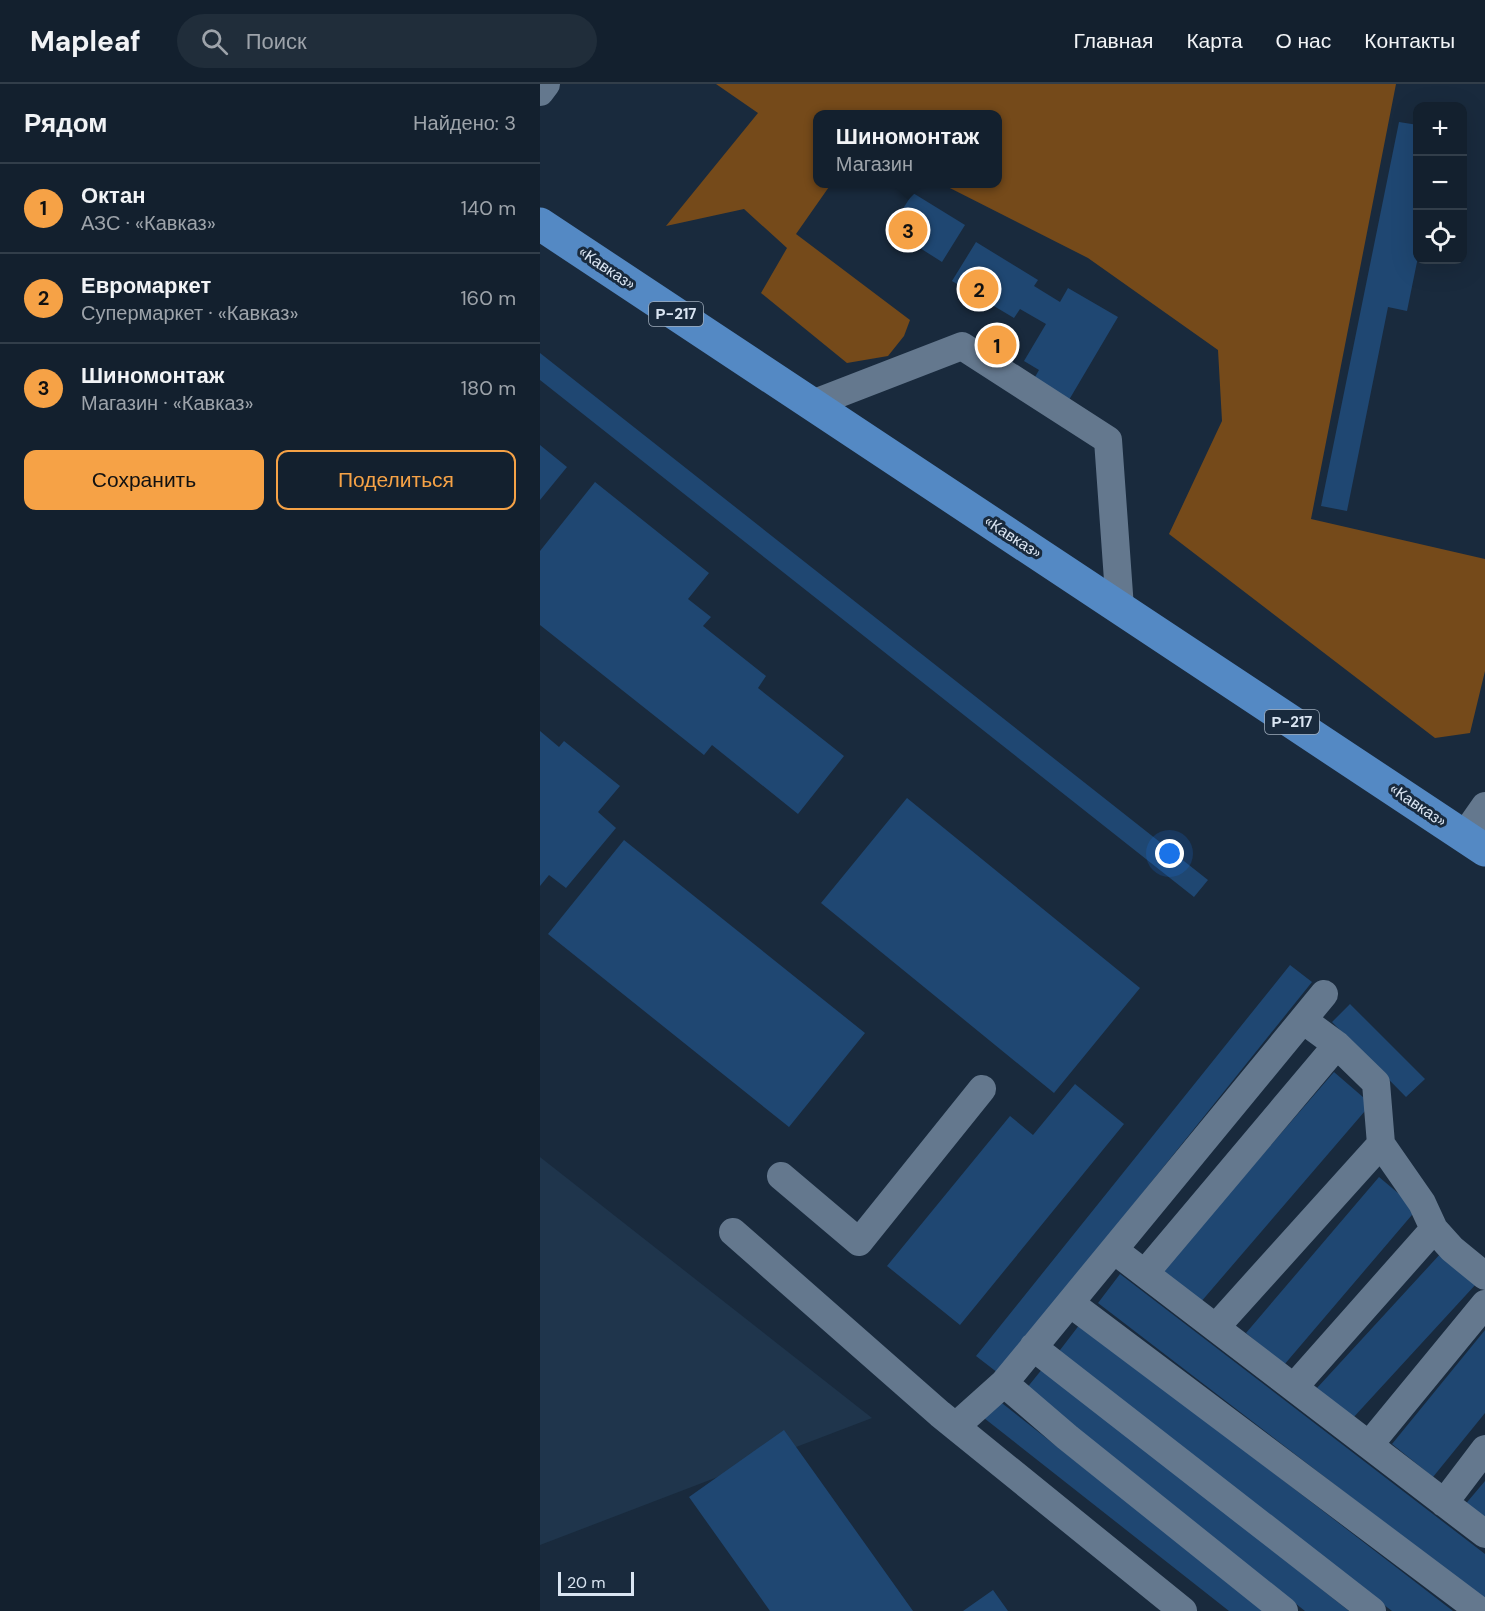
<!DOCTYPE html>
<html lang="ru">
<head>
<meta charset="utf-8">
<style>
	body { margin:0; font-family:"DM Sans",sans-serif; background:#202d3a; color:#f1f3f6 }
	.controls { position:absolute; right:18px; top:18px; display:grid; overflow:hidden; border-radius:12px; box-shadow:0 6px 24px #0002 }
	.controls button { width:54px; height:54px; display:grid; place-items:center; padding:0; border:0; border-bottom:2px solid #323e4a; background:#13202e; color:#f1f3f6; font:30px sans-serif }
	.scale { position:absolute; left:18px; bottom:15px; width:76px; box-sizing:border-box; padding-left:6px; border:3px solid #dae5f2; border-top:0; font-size:16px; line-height:21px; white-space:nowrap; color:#dae5f2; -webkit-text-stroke:4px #192a3d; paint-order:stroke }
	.you { position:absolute; left:630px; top:770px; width:21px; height:21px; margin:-15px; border:4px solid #fff; border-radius:50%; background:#1a73e8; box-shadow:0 0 0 9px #1a73e833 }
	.badge { display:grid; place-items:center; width:39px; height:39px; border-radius:50%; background:#f6a246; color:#111; font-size:20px; font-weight:700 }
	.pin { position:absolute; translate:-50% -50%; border:3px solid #fff; box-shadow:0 2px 6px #0006 }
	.popup { position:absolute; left:273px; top:26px; width:189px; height:78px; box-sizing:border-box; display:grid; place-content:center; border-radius:12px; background:#13202e; filter:drop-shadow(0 2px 4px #0005); font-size:20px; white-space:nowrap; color:#9da3aa }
	.popup b { font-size:22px; color:#f1f3f6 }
	.popup::after { content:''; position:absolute; left:50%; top:100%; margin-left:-12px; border:12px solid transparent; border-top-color:#13202e }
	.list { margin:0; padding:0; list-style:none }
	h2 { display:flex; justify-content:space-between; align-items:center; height:78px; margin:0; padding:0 24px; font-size:26px }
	h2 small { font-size:20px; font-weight:400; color:#9da3aa }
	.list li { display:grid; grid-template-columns:39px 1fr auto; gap:18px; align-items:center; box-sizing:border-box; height:90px; padding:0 24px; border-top:2px solid #323e4a }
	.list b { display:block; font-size:22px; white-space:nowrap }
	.list p { margin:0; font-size:20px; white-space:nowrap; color:#9da3aa }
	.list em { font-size:20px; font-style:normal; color:#9da3aa }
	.actions { display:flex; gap:12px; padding:18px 24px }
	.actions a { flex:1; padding:14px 0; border:2px solid #f6a246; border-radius:12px; text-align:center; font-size:21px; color:#f6a246 }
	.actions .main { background:#f6a246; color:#111 }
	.icon { flex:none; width:33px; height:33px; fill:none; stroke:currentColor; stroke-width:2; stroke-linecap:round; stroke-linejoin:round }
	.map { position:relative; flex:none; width:945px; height:1527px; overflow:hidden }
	header { display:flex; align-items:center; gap:36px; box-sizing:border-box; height:84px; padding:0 30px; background:#13202e; border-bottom:2px solid #323e4a }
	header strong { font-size:28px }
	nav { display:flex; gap:33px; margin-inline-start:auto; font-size:21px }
	.search { width:420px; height:54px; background:#202d3a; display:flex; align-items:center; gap:15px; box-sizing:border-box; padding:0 21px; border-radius:33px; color:#9da3aa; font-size:22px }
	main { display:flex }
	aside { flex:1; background:#13202e }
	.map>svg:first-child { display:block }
</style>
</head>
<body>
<header>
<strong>Mapleaf</strong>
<div class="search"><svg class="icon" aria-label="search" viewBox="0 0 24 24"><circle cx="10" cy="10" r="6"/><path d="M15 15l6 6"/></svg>Поиск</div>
<nav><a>Главная</a><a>Карта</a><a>О нас</a><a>Контакты</a></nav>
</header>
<main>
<aside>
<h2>Рядом<small>Найдено: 3</small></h2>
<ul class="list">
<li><span class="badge">1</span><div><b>Октан</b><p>АЗС · «Кавказ»</p></div><em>140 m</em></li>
<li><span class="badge">2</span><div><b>Евромаркет</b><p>Супермаркет · «Кавказ»</p></div><em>160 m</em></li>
<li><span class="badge">3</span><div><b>Шиномонтаж</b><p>Магазин · «Кавказ»</p></div><em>180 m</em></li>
</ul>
<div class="actions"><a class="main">Сохранить</a><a>Поделиться</a></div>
</aside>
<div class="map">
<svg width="945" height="1527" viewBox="0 0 945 1527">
	<rect width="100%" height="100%" fill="#192a3d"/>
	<!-- built -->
	<path fill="#1f354c" d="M0,1073L332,1334L0,1461Z"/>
	<!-- forest -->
	<path fill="#754a1a" d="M176,0H856L771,435L945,475V587L930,649L895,654L629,450L682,337L678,266L548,174L402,100H458V30H278V100H291L256,150L370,236L364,252L348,272L307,279L221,209L247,164L204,125L126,142L218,29Z"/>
	<!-- building -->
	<path fill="#1f4772" d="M859,38L878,41V173L867,227L848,223L807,427L781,422Z
		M373,109L425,141L402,178L350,145Z
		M436,158L498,196L494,202L520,218L528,204L578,233L526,321L491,300L499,286L484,277L506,240L480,225L474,234L412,197Z
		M0,269L668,796L654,813L0,296Z
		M0,361L27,383L0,416Z
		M55,398L169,489L148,515L171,533L163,542L226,592L218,604L304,672L258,730L172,661L164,671L0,541V467Z
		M0,647L19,663L24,657L80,702L58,728L76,744L26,804L9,791L0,802Z
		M367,714L600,904L514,1009L281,819Z
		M84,756L325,949L249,1043L8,850Z
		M750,881L772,898L458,1289L436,1272Z
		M810,920L885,995L866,1013L792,938Z
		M794,988L831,1020L660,1219L622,1187Z
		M535,1000L584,1040L420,1241L347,1182L470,1032L493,1051Z
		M839,1093L877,1125L744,1281L706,1249Z
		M902,1168L937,1199L812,1335L777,1304Z
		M580,1190L945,1470V1516L558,1219Z
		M540,1240L913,1527H852L517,1270Z
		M945,1246V1329L893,1393L852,1360Z
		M503,1284L809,1527H765L486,1305Z
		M458,1316L726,1527H689L444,1334Z
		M244,1346L373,1527H230L149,1413Z
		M945,1397V1443L923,1423Z
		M453,1506L468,1527H423Z"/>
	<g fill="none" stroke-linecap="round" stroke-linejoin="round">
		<!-- minor -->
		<path stroke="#64788e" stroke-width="28" d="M0,8L6,0
			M272,320L422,262L568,356L580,524
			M924,752L945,722
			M763,936L797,961L836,999L841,1060L882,1119L894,1145L912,1165L945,1192
			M241,1092L319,1158L442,1005
			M193,1148L400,1330L643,1527
			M574,1166L945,1450
			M605,1189L797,961
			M530,1219L940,1527
			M676,1243L841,1060
			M493,1263L832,1527
			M464,1299L527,1353L744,1527
			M754,1303L894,1145
			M416,1342L464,1299L784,910
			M829,1361L945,1220
			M904,1419L945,1365"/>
		<!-- highway -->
		<path stroke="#5489c4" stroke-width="33" d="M0,140L945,766"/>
	</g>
	<g text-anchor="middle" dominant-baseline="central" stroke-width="6" stroke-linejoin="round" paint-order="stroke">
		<!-- shield labels -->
		<g fill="#192a3d" stroke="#a0adbc" stroke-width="1.5">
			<rect x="109" y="218" width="54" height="24" rx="4.5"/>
			<rect x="725" y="626" width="54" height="24" rx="4.5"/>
		</g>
		<g font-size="15" font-weight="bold" fill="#dae5f2">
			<text x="136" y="230">Р-217</text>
			<text x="752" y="638">Р-217</text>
		</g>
		<!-- street labels -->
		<g font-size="16" fill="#dae5f2" stroke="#192a3d">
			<text transform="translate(67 184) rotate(34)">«Кавказ»</text>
			<text transform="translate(473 453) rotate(33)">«Кавказ»</text>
			<text transform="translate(878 721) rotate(34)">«Кавказ»</text>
		</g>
	</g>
</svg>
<div class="controls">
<button>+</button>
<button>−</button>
<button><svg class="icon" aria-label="locate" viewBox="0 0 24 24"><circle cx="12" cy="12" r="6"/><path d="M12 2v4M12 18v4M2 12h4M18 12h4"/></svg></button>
</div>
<div class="scale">20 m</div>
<div class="you"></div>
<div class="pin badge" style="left:457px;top:261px">1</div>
<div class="pin badge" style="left:439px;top:205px">2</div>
<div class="pin badge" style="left:368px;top:146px">3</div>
<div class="popup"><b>Шиномонтаж</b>Магазин</div>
</div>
</main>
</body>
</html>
